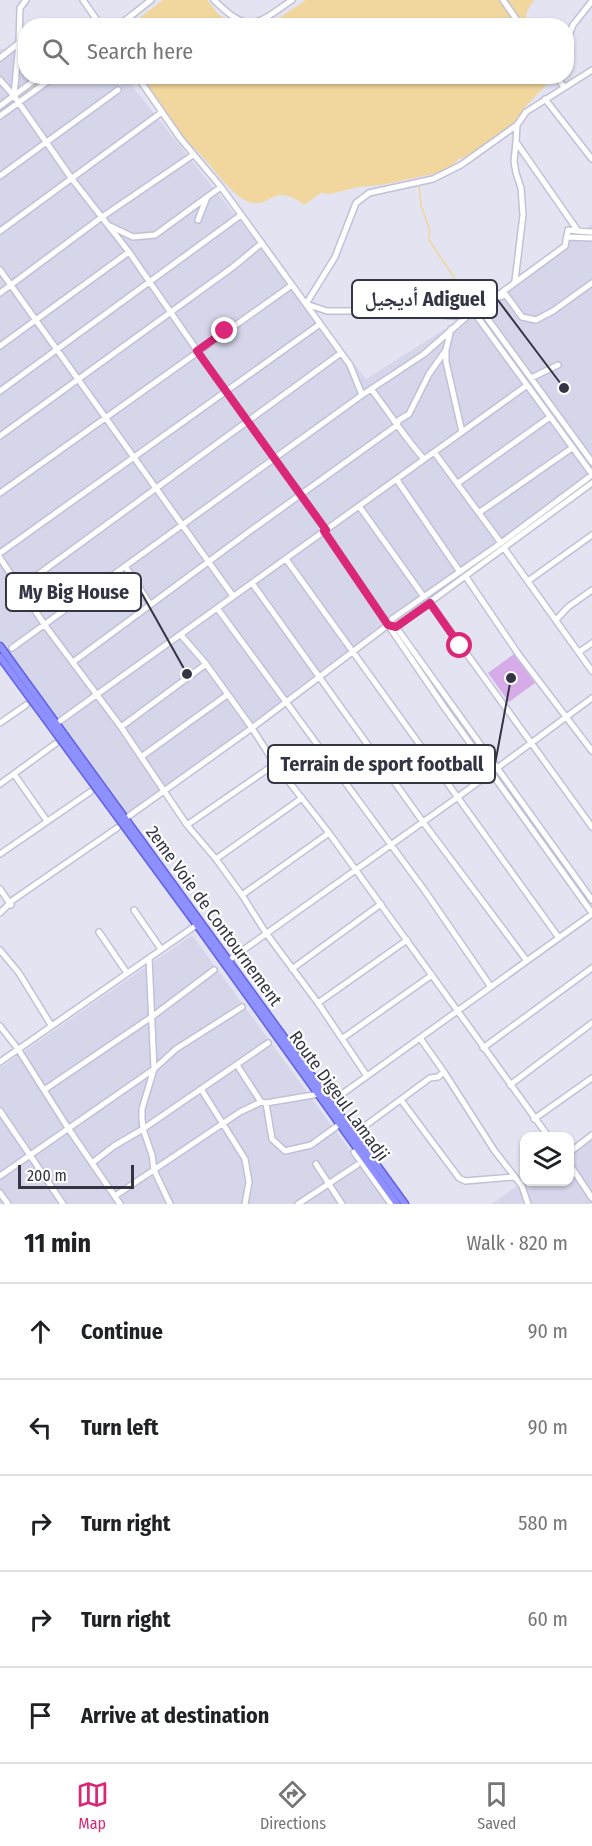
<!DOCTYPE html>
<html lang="en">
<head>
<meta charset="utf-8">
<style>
	body { margin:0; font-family:"Fira Sans Condensed","Noto Naskh Arabic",sans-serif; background:#f2f2f2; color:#202124 }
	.controls { position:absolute; right:18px; bottom:18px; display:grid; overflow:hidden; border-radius:12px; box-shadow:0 2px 4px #0004 }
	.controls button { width:54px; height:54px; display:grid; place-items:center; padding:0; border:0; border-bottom:2px solid #e0e0e0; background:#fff; color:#202124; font:30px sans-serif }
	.scale { position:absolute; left:18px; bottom:15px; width:116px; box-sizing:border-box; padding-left:6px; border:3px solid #333544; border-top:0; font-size:16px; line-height:21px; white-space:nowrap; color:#333544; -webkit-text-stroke:4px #fff; paint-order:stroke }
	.stop { position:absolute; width:18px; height:18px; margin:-14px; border:4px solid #db2777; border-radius:50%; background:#fff }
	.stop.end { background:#db2777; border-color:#fff; box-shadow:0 2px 6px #0008 }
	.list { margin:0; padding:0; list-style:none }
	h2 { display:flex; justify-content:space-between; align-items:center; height:78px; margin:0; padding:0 24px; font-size:26px }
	h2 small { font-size:20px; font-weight:400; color:#757577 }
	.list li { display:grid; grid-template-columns:39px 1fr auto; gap:18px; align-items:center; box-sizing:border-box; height:96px; padding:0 24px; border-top:2px solid #e0e0e0 }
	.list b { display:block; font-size:22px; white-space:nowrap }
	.list em { font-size:20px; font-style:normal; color:#757577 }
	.icon { flex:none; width:33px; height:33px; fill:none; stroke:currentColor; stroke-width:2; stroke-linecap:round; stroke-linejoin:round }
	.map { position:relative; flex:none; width:592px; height:1204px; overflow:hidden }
	.search { position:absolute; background:#fff; box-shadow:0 2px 4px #0004; left:18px; right:18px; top:18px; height:66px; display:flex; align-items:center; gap:15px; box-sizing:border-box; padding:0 21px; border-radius:24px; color:#757577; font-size:22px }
	.sheet { height:558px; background:#fff }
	nav { display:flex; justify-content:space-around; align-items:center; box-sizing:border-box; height:84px; border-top:2px solid #e0e0e0; background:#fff; font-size:16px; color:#757577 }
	nav a { display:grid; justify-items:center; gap:3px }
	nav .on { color:#db2777 }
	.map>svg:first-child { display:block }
</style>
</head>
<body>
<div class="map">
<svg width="592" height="1204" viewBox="0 0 592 1204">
	<rect width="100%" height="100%" fill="#e3e3f2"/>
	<!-- residential -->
	<path fill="#d5d6ea" d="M0,49H25L26,76L125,77L366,379L472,312L590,477L381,629L127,820L0,647Z
		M592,224V468L479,308Z
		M192,935L389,1204H0V1068Z
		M592,1134V1204H492L524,1181L570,1182V1150Z"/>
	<!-- green -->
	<path fill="#d7abe7" d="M514,654L535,683L509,702L488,673Z"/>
	<!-- water -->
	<path fill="#f1d79d" d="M163,0H207L219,15L237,25H140L138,19Z
		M306,0H534C528,9 523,15 529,25L267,26Z
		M143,77H550L548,83L526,106L510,128L473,155L459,159L447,171L381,185L358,187L330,194L321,193L304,205C273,181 272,209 249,202C233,197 212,166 200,154C196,149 191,146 186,142C172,126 155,95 143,77Z"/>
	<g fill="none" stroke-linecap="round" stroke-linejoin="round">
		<!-- stream -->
		<path stroke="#f1d79d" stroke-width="1.5" d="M19,97L47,76
			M0,111L15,100
			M419,185L421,205L430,231L429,240L473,306
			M585,235H588
			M478,312L493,333
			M534,391L592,468
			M553,507L592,480
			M395,621L445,585
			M432,685L491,767
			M496,773L592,906"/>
		<!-- minor casing -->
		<g stroke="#c0c1d8" stroke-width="8">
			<path id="minor" d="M83,0L101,26
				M214,0C249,35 256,25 292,0
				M503,0L521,26
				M118,26L151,0
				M566,43L573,25L592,1
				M0,58L19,43
				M137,76L180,138L221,187L350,365L362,395
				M556,76L564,87
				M0,80L14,96L72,179L129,252L205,362L326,530
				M14,95L19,43L20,8L26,0
				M545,99L592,159
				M0,106L40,76
				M0,116L55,76
				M0,176L118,90
				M198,220L207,197L221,187
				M110,226L133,237L155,235L207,197
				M0,231L162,112
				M576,231L592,232
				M567,237L592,238
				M0,270L233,596
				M515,281L523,215L521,188L516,173L514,161L516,142
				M0,293L102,217L193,155
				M497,298L506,295L522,317L536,320L553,311L592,283
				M479,307L592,462
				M473,311L592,474
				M465,317L387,311H327L306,304L335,257L356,203L369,193L433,179L461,165L517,125
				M0,346L129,252
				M446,352V362L462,432
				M531,378L558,365
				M371,389C390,413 403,436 424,459
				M0,391L241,215
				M0,436L233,267L262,243
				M434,452L501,543
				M397,480L460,572
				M458,483L550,417
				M0,493L292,285
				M359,506L424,597
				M480,512L572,448
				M324,531L444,707L592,913
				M504,548L592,671
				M0,553L320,324
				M0,558L44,624L121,727L187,825L216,859L242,895L266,933L318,1003L367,1076
				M286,559L559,938
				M125,566L150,604
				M466,577L519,655L592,751
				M528,581L592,535
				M252,583L423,822L527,961
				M21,587L341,353
				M430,603L592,827
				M217,608L425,891L491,987
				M556,620L568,607L592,590
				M388,625L392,619L501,543L592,475
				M396,627L592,900
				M181,635L206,664L252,728L275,764L329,833L548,1136
				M12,648L362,395L424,354L473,311L490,301L565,246L568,230L578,231L516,142L517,125L526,112L592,70
				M579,652L592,643
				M73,662L250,531L396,426L399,420L409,414L429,374L446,350L451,329
				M60,721L526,386
				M0,723L26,705
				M121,727L206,664
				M141,757L227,695
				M14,774L47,821
				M0,784L55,744
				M129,816L252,728L388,625L396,627L592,483
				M187,825L275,764
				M0,854L90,792
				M216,859L302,798
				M0,889L11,905
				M242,895L329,833
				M134,910L161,949
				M0,913L13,900L117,828
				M99,932L127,973
				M0,950L19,973L51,1025
				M149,958L154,1069L142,1109V1119L143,1129L152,1155L154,1170L170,1204
				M232,958L458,797L592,698
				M292,969L381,904
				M318,1003L407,940
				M0,1026L18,1049L68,1128L120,1204
				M343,1038L432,975
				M420,1038L444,1072L494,1150L522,1186L528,1204
				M483,1048L592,968
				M0,1062L198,924
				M237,1065L261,1102
				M510,1085L592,1023
				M201,1089L245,1159L249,1182L245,1204
				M44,1090L153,1016L214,970
				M401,1100L459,1178L465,1181L514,1177
				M331,1102L592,914
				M266,1103L272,1139L285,1151L311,1145L340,1124
				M0,1111L63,1204
				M534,1119L592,1078
				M354,1134L430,1078L438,1077L444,1072
				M354,1152L391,1204
				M570,1152L592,1135
				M92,1163L114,1146L143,1129L268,1043
				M316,1164L342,1204
				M570,1165L592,1198
				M0,1176L154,1069L176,1049L242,1007
				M0,1193L8,1204
				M115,1196L240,1112L261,1102L266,1103L319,1094
				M298,1204L357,1165"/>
		</g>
		<!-- major casing -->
		<g stroke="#5e61e5" stroke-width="9">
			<path id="major" d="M0,646L405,1204
				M0,657L197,925L397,1204"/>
		</g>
		<!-- minor -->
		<use href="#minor" stroke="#fff" stroke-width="5"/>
		<!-- major -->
		<use href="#major" stroke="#8f90ff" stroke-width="6"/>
	</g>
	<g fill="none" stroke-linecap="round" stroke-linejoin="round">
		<!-- route -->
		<path stroke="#db2777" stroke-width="8" d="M225,331L197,351L326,530L324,531L388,625L396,627L430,603L460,646"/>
	</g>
	<g text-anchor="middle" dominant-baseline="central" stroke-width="4.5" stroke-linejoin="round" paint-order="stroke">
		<!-- street labels -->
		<g font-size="18" fill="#333544" stroke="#fff">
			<text transform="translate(214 916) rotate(54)">2eme Voie de Contournement</text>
			<text transform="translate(339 1096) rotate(54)">Route Digeul Lamadji</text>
		</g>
	</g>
	<!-- callouts -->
	<path fill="none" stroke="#333544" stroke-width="2" d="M564 388L497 299M187 674L141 592M511 678L495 764"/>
	<g fill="#333544" stroke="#fff" stroke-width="2">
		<circle cx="564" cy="388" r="6"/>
		<circle cx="187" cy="674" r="6"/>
		<circle cx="511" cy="678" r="6"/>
	</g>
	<g fill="#fff" stroke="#333544" stroke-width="2">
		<rect x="352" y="280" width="145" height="38" rx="6"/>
		<rect x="6" y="573" width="135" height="38" rx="6"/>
		<rect x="268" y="745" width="227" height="38" rx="6"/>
	</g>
	<g font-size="20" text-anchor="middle" font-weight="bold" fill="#333544">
		<text x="425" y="306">أديجيل Adiguel</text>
		<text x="74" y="599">My Big House</text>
		<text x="382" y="771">Terrain de sport football</text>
	</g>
</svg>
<div class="controls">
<button><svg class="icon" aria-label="layers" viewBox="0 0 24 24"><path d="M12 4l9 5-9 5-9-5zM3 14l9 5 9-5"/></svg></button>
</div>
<div class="scale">200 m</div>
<div class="stop" style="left:460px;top:646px"></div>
<div class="stop end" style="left:225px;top:331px"></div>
<div class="search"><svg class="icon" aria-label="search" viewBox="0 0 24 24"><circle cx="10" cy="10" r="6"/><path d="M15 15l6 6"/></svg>Search here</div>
</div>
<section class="sheet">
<h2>11 min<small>Walk · 820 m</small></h2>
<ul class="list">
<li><svg class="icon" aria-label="ahead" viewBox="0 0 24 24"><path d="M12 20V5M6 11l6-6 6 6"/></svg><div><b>Continue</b></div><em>90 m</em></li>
<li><svg class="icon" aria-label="left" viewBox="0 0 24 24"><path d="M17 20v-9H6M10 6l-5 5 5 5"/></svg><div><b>Turn left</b></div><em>90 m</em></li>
<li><svg class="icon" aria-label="right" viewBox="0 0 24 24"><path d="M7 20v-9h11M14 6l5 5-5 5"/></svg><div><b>Turn right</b></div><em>580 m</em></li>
<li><svg class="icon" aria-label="right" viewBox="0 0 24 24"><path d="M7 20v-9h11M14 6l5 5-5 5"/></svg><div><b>Turn right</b></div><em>60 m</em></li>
<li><svg class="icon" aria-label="arrive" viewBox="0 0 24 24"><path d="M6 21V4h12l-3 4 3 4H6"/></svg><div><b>Arrive at destination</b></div></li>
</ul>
</section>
<nav>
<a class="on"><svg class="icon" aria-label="map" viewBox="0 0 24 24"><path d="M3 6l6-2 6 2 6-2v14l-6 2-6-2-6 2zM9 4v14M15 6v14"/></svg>Map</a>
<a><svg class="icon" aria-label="directions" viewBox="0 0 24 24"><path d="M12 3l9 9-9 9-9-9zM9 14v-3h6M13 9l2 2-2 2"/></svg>Directions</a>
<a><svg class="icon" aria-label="saved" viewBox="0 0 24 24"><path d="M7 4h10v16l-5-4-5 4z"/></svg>Saved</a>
</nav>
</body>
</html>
